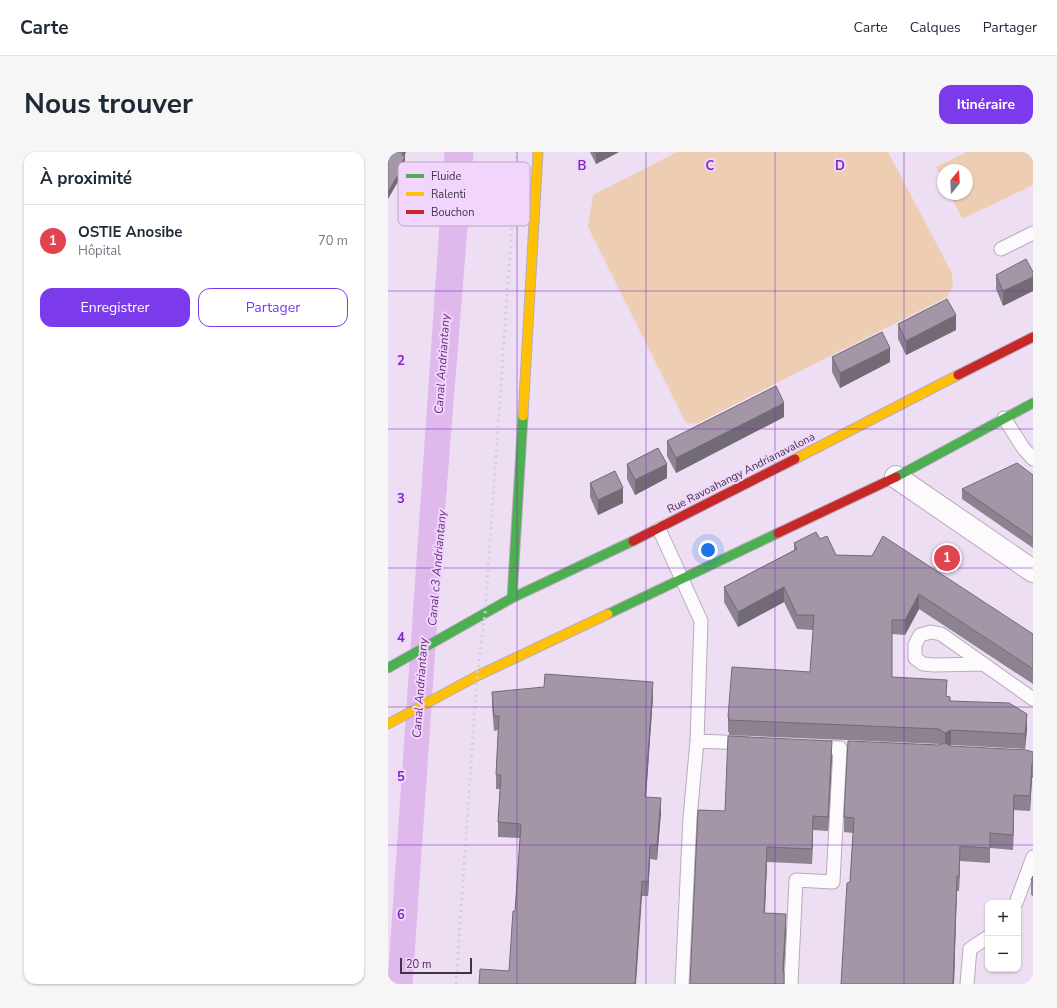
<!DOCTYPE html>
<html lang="fr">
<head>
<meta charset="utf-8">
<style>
	body { margin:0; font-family:"Nunito Sans",sans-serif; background:#f6f6f7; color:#1f2937 }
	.controls { position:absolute; right:12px; bottom:12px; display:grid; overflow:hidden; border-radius:8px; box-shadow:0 1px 3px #0004 }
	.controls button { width:36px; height:36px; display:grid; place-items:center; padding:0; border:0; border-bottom:1px solid #e0e1e3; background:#fff; color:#1f2937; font:20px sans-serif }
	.compass { position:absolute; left:549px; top:12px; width:36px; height:36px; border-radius:50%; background:#fff; box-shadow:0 1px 3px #0004; rotate:18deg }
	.scale { position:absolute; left:12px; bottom:10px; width:72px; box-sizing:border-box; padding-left:4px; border:2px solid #403444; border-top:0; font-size:11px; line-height:14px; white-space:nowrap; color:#403444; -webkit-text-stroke:3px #f2d5fc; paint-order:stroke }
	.you { position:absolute; left:320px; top:398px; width:14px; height:14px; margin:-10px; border:3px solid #fff; border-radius:50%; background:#1a73e8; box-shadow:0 0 0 6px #1a73e833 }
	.badge { display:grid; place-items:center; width:26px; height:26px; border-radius:50%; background:#7c3aed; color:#fff; font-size:13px; font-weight:700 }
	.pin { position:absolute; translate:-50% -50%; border:2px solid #fff; box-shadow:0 1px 4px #0006 }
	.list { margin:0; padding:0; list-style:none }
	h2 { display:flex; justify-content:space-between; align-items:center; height:52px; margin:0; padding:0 16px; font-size:17px }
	h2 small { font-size:13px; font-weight:400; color:#747a83 }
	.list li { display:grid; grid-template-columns:26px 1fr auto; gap:12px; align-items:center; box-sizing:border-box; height:72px; padding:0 16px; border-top:1px solid #e0e1e3 }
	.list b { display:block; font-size:15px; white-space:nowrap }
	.list p { margin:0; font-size:13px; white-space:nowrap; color:#747a83 }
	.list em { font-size:13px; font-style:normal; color:#747a83 }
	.actions { display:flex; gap:8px; padding:12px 16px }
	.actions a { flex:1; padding:9px 0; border:1px solid #7c3aed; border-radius:12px; text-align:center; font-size:14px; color:#7c3aed }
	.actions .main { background:#7c3aed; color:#fff }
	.map { position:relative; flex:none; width:645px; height:832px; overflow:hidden; border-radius:12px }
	header { display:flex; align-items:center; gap:24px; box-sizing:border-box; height:56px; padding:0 20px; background:#fff; border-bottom:1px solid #e0e1e3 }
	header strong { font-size:19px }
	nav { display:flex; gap:22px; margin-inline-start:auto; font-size:14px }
	.intro { display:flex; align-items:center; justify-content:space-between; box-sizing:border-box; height:96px; padding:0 24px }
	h1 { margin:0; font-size:28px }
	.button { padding:10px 18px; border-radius:12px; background:#7c3aed; color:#fff; font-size:14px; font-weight:700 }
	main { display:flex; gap:24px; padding:0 24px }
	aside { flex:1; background:#fff; border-radius:12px; box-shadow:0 1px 3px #0004 }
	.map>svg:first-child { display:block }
</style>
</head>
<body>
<header>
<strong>Carte</strong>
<nav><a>Carte</a><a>Calques</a><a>Partager</a></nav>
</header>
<div class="intro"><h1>Nous trouver</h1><a class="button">Itinéraire</a></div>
<main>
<aside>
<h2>À proximité<small></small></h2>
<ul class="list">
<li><span class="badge" style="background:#e0444e">1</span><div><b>OSTIE Anosibe</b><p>Hôpital</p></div><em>70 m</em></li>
</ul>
<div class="actions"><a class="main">Enregistrer</a><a>Partager</a></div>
</aside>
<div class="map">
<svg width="645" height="832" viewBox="0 0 645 832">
	<rect width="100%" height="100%" fill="#eedef3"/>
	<!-- green -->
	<path fill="#edceb2" d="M289,0H500L564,121L565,134L559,145L308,272L298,271L200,75L205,43Z
		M579,0H645V33L574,67L562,42H579V18H555V29L548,15Z"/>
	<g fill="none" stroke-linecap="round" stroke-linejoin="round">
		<!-- stream -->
		<path stroke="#dfb9eb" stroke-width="7" d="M18,832L24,728L82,0"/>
		<!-- canal -->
		<path stroke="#dfb9eb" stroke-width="25" d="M12,832L69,0"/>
		<!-- lane casing -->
		<g stroke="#b8abbb" stroke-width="15">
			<path id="lane" d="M613,97L645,81
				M616,266L636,297L645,307
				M271,377L313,469L309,589L302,666L294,832
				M596,512L546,513L535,512L527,506V493L532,483L543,480L553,482L645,547
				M309,589L357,591
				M628,751L645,705
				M403,832L408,728L445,730L452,596L426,595
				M579,832L582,797L600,785"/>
		</g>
		<!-- street casing -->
		<g stroke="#b8abbb" stroke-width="24">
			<path id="street" d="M508,325L645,419"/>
		</g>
		<!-- fast casing -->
		<g stroke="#b8abbb" stroke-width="11">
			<path id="fast" d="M508,325L645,251
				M124,446L135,264
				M220,462L390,381
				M0,516L124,446L245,389"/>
		</g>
		<!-- slow casing -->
		<g stroke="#b8abbb" stroke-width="11">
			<path id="slow" d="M135,264L150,0
				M407,307L570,223
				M0,572L89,524L220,462"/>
		</g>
		<!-- jam casing -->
		<g stroke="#b8abbb" stroke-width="11">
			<path id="jam" d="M570,223L645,185
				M390,381L508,325
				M245,389L407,307"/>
		</g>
		<!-- lane -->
		<use href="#lane" stroke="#fcfafd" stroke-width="13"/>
		<!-- street -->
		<use href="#street" stroke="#fcfafd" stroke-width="22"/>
		<!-- fast -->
		<use href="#fast" stroke="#4caf50" stroke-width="9"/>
		<!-- slow -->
		<use href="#slow" stroke="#ffc107" stroke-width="9"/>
		<!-- jam -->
		<use href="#jam" stroke="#c62828" stroke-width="9"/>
		<!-- rail -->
		<path stroke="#d4d0d6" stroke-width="3" stroke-dasharray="2 4" stroke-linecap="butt" d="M68,832L89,524L97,462L129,0"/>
	</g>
	<!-- wall -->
	<path fill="#8c8290" d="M202,0H231L208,12Z
		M645,120L615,154L608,137V123Z
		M510,172L568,178L518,203L510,187Z
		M444,205L502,210L452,236L444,220Z
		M396,265L288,321L279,304V289Z
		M239,312L279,326L247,343L239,327Z
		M645,323V396L574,347V337Z
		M202,331L235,351L210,363L202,345Z
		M432,387L448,403L645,482V532L531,457L517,483L504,482V525L559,544L562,549L639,577L637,597L563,593L562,594L645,600V626H644L642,659L626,658L625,698L602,696V711L572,709L571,739H569L566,832H453L462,730L465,681L456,680V665L552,592L341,583V580H340V565L422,520L425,478L409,477L396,450L350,475L336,450V435L406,398V391Z
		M104,540L265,544L258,645L273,660L269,708L262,707L260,744H254L121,819L127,759L132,686L110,685V670L112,637H108V623L110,578L106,579L104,554Z
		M444,604L440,679L425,678L424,712L379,710L377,761L398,777L396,819V832H302L310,658L337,659Z
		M645,724V744L643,743V728Z"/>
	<!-- shaded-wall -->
	<path fill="#726a75" d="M15,0H18L14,10V3Z
		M213,0H231L208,12V2Z
		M17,4V12L14,19V23L0,47V40Z
		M645,125V139L615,154V139Z
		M568,163V178L518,203V189Z
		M502,196V210L452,236V221Z
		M396,251V265L288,321V306Z
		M279,312V326L247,343V328Z
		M235,336V351L210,363V348Z
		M396,435V450L350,475V460Z
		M531,442V457L517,483V468Z
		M265,530V544L257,659V645Z
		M639,562V577L637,597V582Z
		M563,578V593L557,596V581Z
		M444,589V604L440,679V665Z
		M644,611V626L642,659V644Z
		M626,643V658L625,698V683Z
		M273,646V660L269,708V693Z
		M425,664V678L424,712V697Z
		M262,693V707L260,744V730Z
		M572,694V709L571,739V725Z
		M379,695V710L376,776V761Z
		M569,724L566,832H565Z
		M254,729V744L248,832H247Z
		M398,762V777L395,832V817Z"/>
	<!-- building -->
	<path fill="#a397a7" stroke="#726a75" d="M0,0H15L14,3L17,4L12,15L14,16L0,40Z
		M207,0H213L208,2Z
		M638,107L645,120V125L615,139L608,123Z
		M559,147L568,163L518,189L510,172Z
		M494,180L502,196L452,221L444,205Z
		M388,234L396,251L288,306L279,289Z
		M270,296L279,312L247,328L239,312Z
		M629,311L645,323V386L574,337Z
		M227,319L235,336L210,348L202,331Z
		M428,380L432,387L439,384L448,403L484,404L495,384L645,482V517L531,442L517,468H504V525L559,528L558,544L562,545V549L621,551L639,562L637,582L563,578L557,581L551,577L341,568V565H340L344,515L422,520L426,463H409L396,435L350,460L336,435L409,397L406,391Z
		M157,522L265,530L257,645L273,646L269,693H262L260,730L254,729L247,832H91L92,817L121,819L125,759H127L133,672L110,670L113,623H108L111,564H106L104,540L156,535Z
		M340,584L444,589L440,665L425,664L424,697L379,695L376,761L398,762L395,817L396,822V832H302L310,658L337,659Z
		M460,589L551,593L557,591L563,594L638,598L645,600V612L644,611L642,644L626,643L625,683L602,681V696L572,694L571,725L569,724L565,832H453L459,731L462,730L466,666L456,665Z
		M645,724V729L643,728Z"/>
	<!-- grid -->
	<path fill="none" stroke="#7b2cbf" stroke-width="1" stroke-opacity="0.55" d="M129,0V832M258,0V832M387,0V832M516,0V832M0,139H645M0,277H645M0,416H645M0,555H645M0,693H645"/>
	<g text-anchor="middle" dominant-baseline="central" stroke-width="4" stroke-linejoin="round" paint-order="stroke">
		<!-- street labels -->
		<g font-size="11" fill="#403444" stroke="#f2d5fc">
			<text transform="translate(353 321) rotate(-27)">Rue Ravoahangy Andrianavalona</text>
		</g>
		<!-- water labels -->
		<g font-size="12" font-style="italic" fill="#652d77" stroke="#f2d5fc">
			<text transform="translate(54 212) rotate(-86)">Canal Andriantany</text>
			<text transform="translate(49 416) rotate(-85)">Canal c3 Andriantany</text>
			<text transform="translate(32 536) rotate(-86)">Canal Andriantany</text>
		</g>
	</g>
	<!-- legend -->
	<rect x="10" y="10" width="132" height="64" rx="6" fill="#f2d5fc" stroke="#bda5c5" stroke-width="1"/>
	<rect x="18" y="22" width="18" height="4" fill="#4caf50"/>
	<rect x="18" y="40" width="18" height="4" fill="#ffc107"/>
	<rect x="18" y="58" width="18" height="4" fill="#c62828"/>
	<g font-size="11" fill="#403444">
		<text x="43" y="28">Fluide</text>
		<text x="43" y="46">Ralenti</text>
		<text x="43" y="64">Bouchon</text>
	</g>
	<g font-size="13" text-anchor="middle" font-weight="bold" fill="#7b2cbf" stroke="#f2d5fc" stroke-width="4" stroke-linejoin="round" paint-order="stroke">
		<text x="194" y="18">B</text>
		<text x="322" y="18">C</text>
		<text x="452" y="18">D</text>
		<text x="13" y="213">2</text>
		<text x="13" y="351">3</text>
		<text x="13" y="490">4</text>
		<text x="13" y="629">5</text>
		<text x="13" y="767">6</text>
	</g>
</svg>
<div class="controls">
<button>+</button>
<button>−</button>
</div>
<svg class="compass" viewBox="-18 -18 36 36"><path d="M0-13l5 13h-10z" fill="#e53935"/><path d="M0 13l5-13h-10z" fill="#747a83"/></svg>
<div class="scale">20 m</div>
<div class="you"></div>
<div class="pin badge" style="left:559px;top:406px;background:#e0444e">1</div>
</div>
</main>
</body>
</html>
